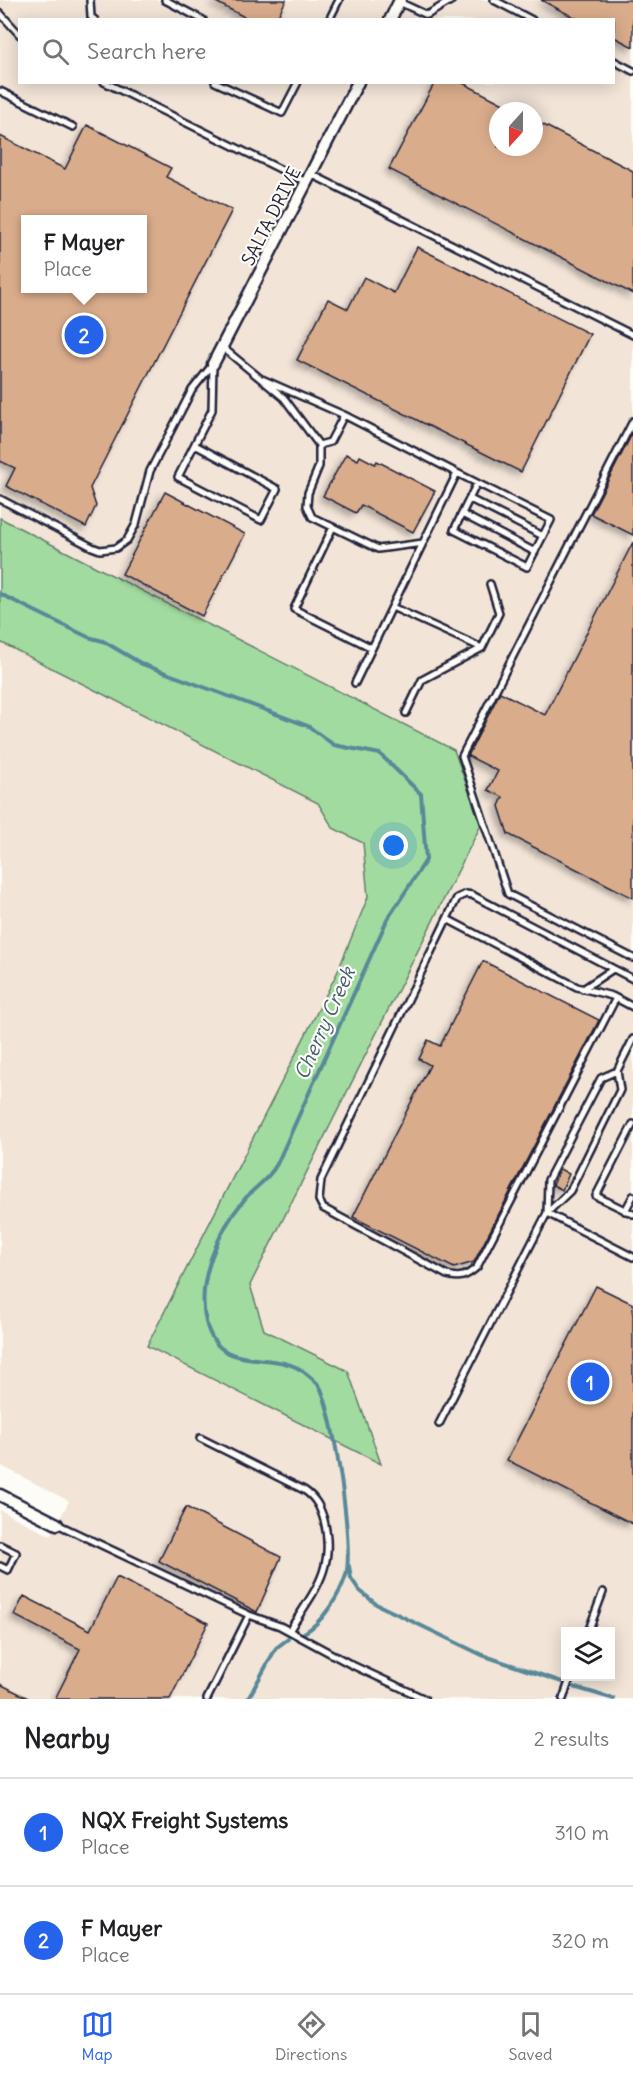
<!DOCTYPE html>
<html lang="en">
<head>
<meta charset="utf-8">
<style>
	body { margin:0; font-family:Delius,sans-serif; background:#f6f6f6; color:#202124 }
	.controls { position:absolute; right:18px; bottom:18px; display:grid; overflow:hidden; border-radius:0px; box-shadow:0 3px 15px #0003 }
	.controls button { width:54px; height:54px; display:grid; place-items:center; padding:0; border:0; border-bottom:2px solid #e0e0e0; background:#fff; color:#202124; font:30px sans-serif }
	.compass { position:absolute; left:489px; top:102px; width:54px; height:54px; border-radius:50%; background:#fff; box-shadow:0 3px 15px #0003; rotate:201deg }
	.you { position:absolute; left:394px; top:846px; width:21px; height:21px; margin:-15px; border:4px solid #fff; border-radius:50%; background:#1a73e8; box-shadow:0 0 0 9px #1a73e833 }
	.badge { display:grid; place-items:center; width:39px; height:39px; border-radius:50%; background:#2563eb; color:#fff; font-size:20px; font-weight:700 }
	.pin { position:absolute; translate:-50% -50%; border:3px solid #fff; box-shadow:0 2px 6px #0006 }
	.popup { position:absolute; left:21px; top:215px; width:126px; height:78px; box-sizing:border-box; display:grid; place-content:center; border-radius:0px; background:#fff; filter:drop-shadow(0 2px 4px #0005); font-size:20px; white-space:nowrap; color:#757577 }
	.popup b { font-size:22px; color:#202124 }
	.popup::after { content:''; position:absolute; left:50%; top:100%; margin-left:-12px; border:12px solid transparent; border-top-color:#fff }
	.list { margin:0; padding:0; list-style:none }
	h2 { display:flex; justify-content:space-between; align-items:center; height:78px; margin:0; padding:0 24px; font-size:26px }
	h2 small { font-size:20px; font-weight:400; color:#757577 }
	.list li { display:grid; grid-template-columns:39px 1fr auto; gap:18px; align-items:center; box-sizing:border-box; height:108px; padding:0 24px; border-top:2px solid #e0e0e0 }
	.list b { display:block; font-size:22px; white-space:nowrap }
	.list p { margin:0; font-size:20px; white-space:nowrap; color:#757577 }
	.list em { font-size:20px; font-style:normal; color:#757577 }
	.icon { flex:none; width:33px; height:33px; fill:none; stroke:currentColor; stroke-width:2; stroke-linecap:round; stroke-linejoin:round }
	.map { position:relative; flex:none; width:633px; height:1699px; overflow:hidden }
	.search { position:absolute; background:#fff; box-shadow:0 3px 15px #0003; left:18px; right:18px; top:18px; height:66px; display:flex; align-items:center; gap:15px; box-sizing:border-box; padding:0 21px; border-radius:0px; color:#757577; font-size:22px }
	.sheet { height:294px; background:#fff }
	nav { display:flex; justify-content:space-around; align-items:center; box-sizing:border-box; height:84px; border-top:2px solid #e0e0e0; background:#fff; font-size:16px; color:#757577 }
	nav a { display:grid; justify-items:center; gap:3px }
	nav .on { color:#2563eb }
	.map>svg:first-child { display:block }
</style>
</head>
<body>
<div class="map">
<svg width="633" height="1699" viewBox="0 0 633 1699">
	<defs>
		<filter id="shadow"><feDropShadow dx="-4" dy="4" stdDeviation="3" flood-color="#0004"/></filter>
	</defs>
	<rect width="100%" height="100%" fill="#fdfcf7"/>
	<filter id="ink" filterUnits="userSpaceOnUse"><feTurbulence type="fractalNoise" baseFrequency=".0167" numOctaves="2"/><feDisplacementMap in="SourceGraphic" scale="12" xChannelSelector="R" yChannelSelector="G"/><feConvolveMatrix kernelMatrix="1 2 1 2 8 2 1 2 1" color-interpolation-filters="sRGB"/></filter>
	<g filter="url(#ink)">
		<!-- built -->
		<path fill="#f2e4d7" fill-rule="evenodd" d="M0,0H633V1699H0V1510L51,1536L69,1501L0,1465V642L318,803L333,828L363,843L368,897L337,973L147,1346L380,1463L348,1371L264,1330L250,1285L481,825L453,750L0,518ZM20,20H614V82H20ZM498,111H534V147H498ZM26,220H142V288H26ZM566,1632H610V1676H566Z"/>
		<!-- green -->
		<path fill="#a2db9f" stroke="#627e6d" stroke-width="1.5" d="M0,518L454,750L481,825L250,1285L264,1330L348,1371L381,1464L147,1346L337,973L368,897L363,843L333,828L318,803L0,642Z"/>
		<g fill="none" stroke-linecap="round" stroke-linejoin="round">
			<!-- stream -->
			<path stroke="#598999" stroke-width="4" d="M0,594L88,637L103,641L142,664L308,726L334,745L380,754L421,794L426,860L387,920L277,1164C266,1183 256,1185 244,1200C218,1231 196,1281 206,1322C219,1376 273,1348 304,1372C309,1376 317,1382 320,1387C334,1415 354,1546 346,1575C340,1595 322,1623 304,1633
				M349,1566L351,1578L359,1590L376,1604L482,1655L562,1682
				M574,1687L614,1699
				M248,1699L276,1648L288,1639"/>
		</g>
		<!-- building -->
		<path fill="#d9ac8b" stroke="#22223b" stroke-width="1.5" fill-rule="evenodd" filter="url(#shadow)" d="M212,0H286L276,20H250Z
			M541,0H633V47L614,37V20H579Z
			M435,82H461L517,111H498V147H534V120L633,171V294L389,169Z
			M87,125L171,168L166,177L232,210L90,488L96,506L86,527L6,486L15,468L0,461V136L65,169ZM26,219H142V288H26Z
			M417,247L590,334L521,472L297,360L328,299L348,309L364,277L394,293Z
			M633,432V535L591,514Z
			M346,454L358,460L360,456L375,464L377,461L435,491L413,532L361,505L356,513L323,496Z
			M165,492L245,534L202,616L122,574Z
			M633,542V898L508,834L499,806L503,797L488,790L498,771L468,756L500,692L545,715Z
			M483,961L599,1020L474,1262L454,1268L353,1217L430,1065L419,1059L428,1040L440,1046Z
			M560,1169L569,1174L562,1190L553,1185Z
			M596,1286L633,1304V1524L507,1460Z
			M186,1507L281,1557L257,1612L159,1561Z
			M117,1577L208,1623L170,1699H55L80,1649L14,1615L24,1596L90,1630Z
			M0,1684L30,1699H0Z"/>
		<g fill="none" stroke-linecap="round" stroke-linejoin="round">
			<!-- lane casing -->
			<g stroke="#22223b" stroke-width="10">
				<path id="lane" d="M90,0L91,17L95,20
					M165,0L203,20
					M494,0L532,20
					M399,2L427,15L452,0
					M0,13L20,35
					M329,20L339,0
					M614,61L633,71
					M104,82L306,182
					M215,82L282,113L298,82
					M0,91L73,127
					M311,174L633,335
					M222,347L284,398L319,445V466L308,493L307,506L312,517L378,549L423,543
					M262,379L344,415L457,473L355,683
					M633,421L462,756L508,894L633,958
					M195,445L277,489L261,520L178,477L212,410L213,364
					M319,445L330,442L344,415
					M457,473L551,520L527,567L454,530L477,483
					M0,499L92,547L100,550L116,548L127,540L136,524L150,471L192,390L213,364
					M470,499L543,536
					M462,514L535,552
					M333,527L294,609L372,648
					M392,607L482,648
					M406,713L422,680L482,648L499,613L490,584
					M447,919L577,987L612,996L633,1007
					M583,989L613,969
					M616,998L477,1267C467,1276 460,1279 447,1275L323,1208L319,1200L321,1180L457,898L466,894L472,895L633,979
					M633,1124L596,1196L633,1214
					M625,1211L633,1196
					M547,1213L570,1191L620,1090L617,1071L633,1039
					M547,1213L548,1180L601,1078L617,1071
					M439,1424L547,1213L633,1257
					M200,1438L304,1490C316,1498 320,1507 324,1520C336,1569 314,1591 289,1631
					M57,1524L249,1615L207,1699
					M0,1545L16,1553L8,1570L0,1566
					M249,1615L280,1626L352,1665L425,1699
					M588,1632L603,1592
					M563,1699L571,1676"/>
			</g>
			<!-- street casing -->
			<g stroke="#22223b" stroke-width="15">
				<path id="street" d="M390,20L400,0
					M213,364L358,82
					M0,1495L57,1524"/>
			</g>
			<!-- lane -->
			<use href="#lane" stroke="#fdfcf7" stroke-width="5"/>
			<!-- street -->
			<use href="#street" stroke="#fdfcf7" stroke-width="10"/>
		</g>
	</g>
	<g text-anchor="middle" dominant-baseline="central" stroke-width="4.5" stroke-linejoin="round" paint-order="stroke">
		<!-- street labels -->
		<g font-size="18" fill="#22223b" stroke="#fdfcf7">
			<text transform="translate(271 216) rotate(-63)">SALTA DRIVE</text>
		</g>
		<!-- water labels -->
		<g font-size="20" font-style="italic" fill="#425e72" stroke="#fdfcf7">
			<text transform="translate(324 1023) rotate(-66)">Cherry Creek</text>
		</g>
	</g>
</svg>
<div class="controls">
<button><svg class="icon" aria-label="layers" viewBox="0 0 24 24"><path d="M12 4l9 5-9 5-9-5zM3 14l9 5 9-5"/></svg></button>
</div>
<svg class="compass" viewBox="-18 -18 36 36"><path d="M0-13l5 13h-10z" fill="#e53935"/><path d="M0 13l5-13h-10z" fill="#757577"/></svg>
<div class="you"></div>
<div class="pin badge" style="left:590px;top:1382px">1</div>
<div class="pin badge" style="left:84px;top:335px">2</div>
<div class="popup"><b>F Mayer</b>Place</div>
<div class="search"><svg class="icon" aria-label="search" viewBox="0 0 24 24"><circle cx="10" cy="10" r="6"/><path d="M15 15l6 6"/></svg>Search here</div>
</div>
<section class="sheet">
<h2>Nearby<small>2 results</small></h2>
<ul class="list">
<li><span class="badge">1</span><div><b>NQX Freight Systems</b><p>Place</p></div><em>310 m</em></li>
<li><span class="badge">2</span><div><b>F Mayer</b><p>Place</p></div><em>320 m</em></li>
</ul>
</section>
<nav>
<a class="on"><svg class="icon" aria-label="map" viewBox="0 0 24 24"><path d="M3 6l6-2 6 2 6-2v14l-6 2-6-2-6 2zM9 4v14M15 6v14"/></svg>Map</a>
<a><svg class="icon" aria-label="directions" viewBox="0 0 24 24"><path d="M12 3l9 9-9 9-9-9zM9 14v-3h6M13 9l2 2-2 2"/></svg>Directions</a>
<a><svg class="icon" aria-label="saved" viewBox="0 0 24 24"><path d="M7 4h10v16l-5-4-5 4z"/></svg>Saved</a>
</nav>
</body>
</html>
